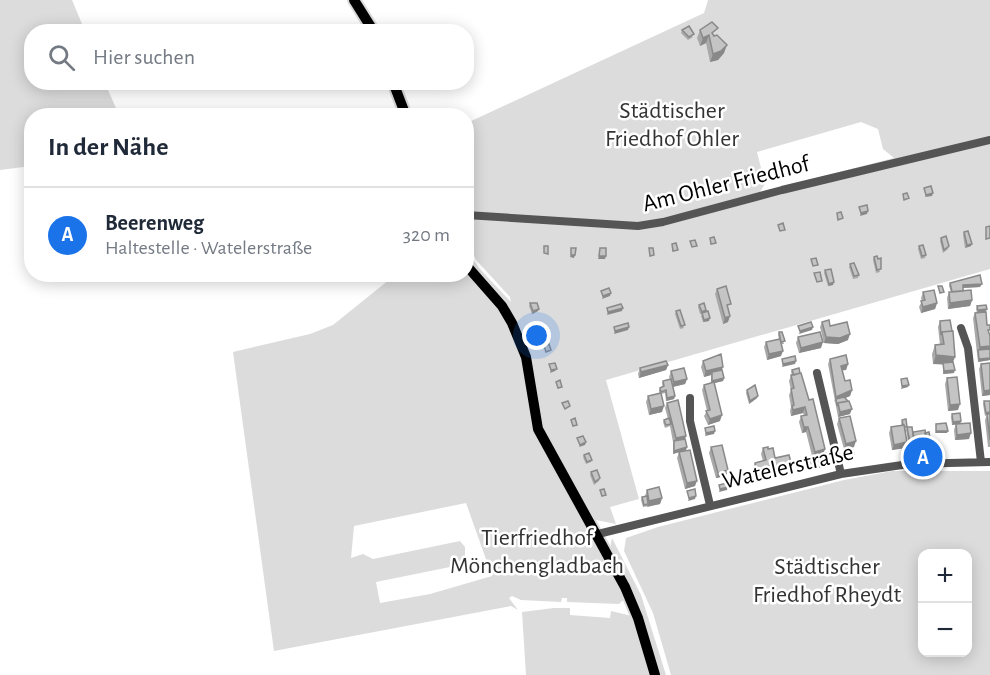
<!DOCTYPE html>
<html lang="de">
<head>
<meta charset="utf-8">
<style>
	body { margin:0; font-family:"Alegreya Sans",sans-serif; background:#f2f2f3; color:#1f2937 }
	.controls { position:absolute; right:18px; bottom:18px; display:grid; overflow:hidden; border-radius:12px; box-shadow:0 3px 15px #0003 }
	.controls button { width:54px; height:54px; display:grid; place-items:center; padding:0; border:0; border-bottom:2px solid #e0e1e3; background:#fff; color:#1f2937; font:30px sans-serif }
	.you { position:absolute; left:537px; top:336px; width:21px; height:21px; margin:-15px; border:4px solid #fff; border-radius:50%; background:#1a73e8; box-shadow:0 0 0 9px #1a73e833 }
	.badge { display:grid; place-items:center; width:39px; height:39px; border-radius:50%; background:#1a73e8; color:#fff; font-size:20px; font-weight:700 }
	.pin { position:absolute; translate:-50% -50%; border:3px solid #fff; box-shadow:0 2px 6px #0006 }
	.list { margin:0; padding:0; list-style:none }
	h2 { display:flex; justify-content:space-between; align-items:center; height:78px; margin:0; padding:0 24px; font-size:26px }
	h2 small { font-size:20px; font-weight:400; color:#747a83 }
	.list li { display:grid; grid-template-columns:39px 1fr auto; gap:18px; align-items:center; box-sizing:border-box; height:96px; padding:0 24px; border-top:2px solid #e0e1e3 }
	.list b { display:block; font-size:22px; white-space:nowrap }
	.list p { margin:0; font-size:20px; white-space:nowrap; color:#747a83 }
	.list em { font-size:20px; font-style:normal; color:#747a83 }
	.icon { flex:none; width:33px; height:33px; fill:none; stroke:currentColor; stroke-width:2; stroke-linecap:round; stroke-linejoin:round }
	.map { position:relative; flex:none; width:990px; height:675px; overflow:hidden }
	.search { position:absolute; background:#fff; box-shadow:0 3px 15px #0003; left:24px; top:24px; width:450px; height:66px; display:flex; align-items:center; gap:15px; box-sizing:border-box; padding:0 21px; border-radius:24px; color:#747a83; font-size:22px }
	.panel { position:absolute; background:#fff; box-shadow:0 3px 15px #0003; left:24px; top:108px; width:450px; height:174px; border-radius:24px }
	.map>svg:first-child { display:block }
</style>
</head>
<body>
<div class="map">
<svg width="990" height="675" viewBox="0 0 990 675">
	<rect width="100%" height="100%" fill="#fff"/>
	<!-- green -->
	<path fill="#dcdcdc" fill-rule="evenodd" d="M0,0H72L85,31L32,32V82L105,83L119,115L32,116L31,166L0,170Z
		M708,0H990V269L606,380L639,499L610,507L616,524L596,520L555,456L542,426L529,351L467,259L466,249L479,268L511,302L510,297L476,260L467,241V123L704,13ZM861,122L878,129L883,149L894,158L760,192L765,184L757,152Z
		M467,271L502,314L516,342L525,375L533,428L542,449L568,491L624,599L619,604L567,602V598H562L561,602L521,600L512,596L509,598L518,610L511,606L274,651L233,352L310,334L333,325L395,275L466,274ZM466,503L492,576L430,594L380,603L376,582L455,566L465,556V547L460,541L373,559L363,554L351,558L354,526Z
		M892,471H990V675H671L653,613L624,551L626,538L658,527L844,480ZM922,554H968V652H922Z
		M612,538L641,595L666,675H659L643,620L610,548Z
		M554,608H570V615L610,618L611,611L632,616L650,675H526L522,612Z"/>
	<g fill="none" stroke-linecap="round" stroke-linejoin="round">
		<!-- major casing -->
		<g stroke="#dbdbdb" stroke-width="14">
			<path id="major" d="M354,0L374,32
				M393,82L406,116
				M466,265L502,306L512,323L526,357L538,429L625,587L638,618L655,675"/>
		</g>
		<!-- minor -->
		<path stroke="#555" stroke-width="8" d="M466,215L638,226L663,222L782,190L990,140
			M961,328L968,348L981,462
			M817,373L841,474
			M690,398V421L710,505
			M598,534L841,474L909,464L990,462"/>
		<!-- major -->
		<use href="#major" stroke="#000" stroke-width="10"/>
	</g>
	<!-- wall -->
	<path fill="#a9a9a9" d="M682,30L693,37L688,40L681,33Z
		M700,30L715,35L724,53L718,60L710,62L706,43L700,46L697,38Z
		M964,232L971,246L965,248L963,235Z
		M941,238L949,246L948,249L943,253L940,241Z
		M919,246L926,255L925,258L921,259L918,249Z
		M874,257L880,272L876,273L873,260Z
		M850,264L859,275L858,278L853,279L849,267Z
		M825,270L833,285L828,286L824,273Z
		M950,283L980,287L963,288V291L972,300L970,306L948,309L947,298L949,292H951L949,286Z
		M717,289L729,309L728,322L723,324L715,294Z
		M923,292L937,303L935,309L921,313L919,307L922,301L921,298Z
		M530,303L539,309L538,311L532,314L529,306Z
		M699,305L705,312L709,321L703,322L701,316L702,314H700L698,307Z
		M977,306L987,309L986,312L987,325L990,336V360L978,362L973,318L975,313H977L976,309Z
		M676,311L684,328L680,329L675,314Z
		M940,321L953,362L954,373L943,374V364H933L932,354L935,345H940L938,327Z
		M822,322L830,326L848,340L838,344L824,343L820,327Z
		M779,332L784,344H781V356L767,360L764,347L766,342L779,339L778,335Z
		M798,337L821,348L799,353L796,343Z
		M830,359L848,364L846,370H842L845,381L852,390L850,396L845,398L850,414L838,417L828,364Z
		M703,361L722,370L724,378L723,381L714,383L720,421L708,425L704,416L707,411L702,390L704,385L711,383V375L704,377L701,367Z
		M990,363V395L982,396L979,369L981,364Z
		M668,365L666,370L639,378L638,374L640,368Z
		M792,370L809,400L825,449L823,453L826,466L811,470L809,462L811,456H812L806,432L802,433L799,422L801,416H804L803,413L791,416L790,411L791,407L789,395L791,390L789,381L791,375H792L791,372Z
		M671,371L687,379L685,384L673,387L675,396L674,399L666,401L665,393L661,394L662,412L649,415L646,402L648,396L659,393V390L660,388L663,387L662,384L663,381L670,379L669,377Z
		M947,378L958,410L948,411L945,384Z
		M747,390L757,398L749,404L746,393Z
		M984,401H990V447H988L985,420L987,415L985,416L983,404Z
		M667,403L686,436L685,439L687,447L686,450L695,486L685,489L677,458L679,452L673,454V442L670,426L665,428L663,422L664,420L668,419L665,408Z
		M952,414L961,421L960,424L969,439L955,440L954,430L956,424L952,425L951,417Z
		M839,418L854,447L844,449L837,424Z
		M902,420L906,430L905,448L892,450L889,433L891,427L901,425Z
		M907,427L913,434V432L925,433L931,444L930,447L913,449V445L909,446L906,430Z
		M711,447L728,470L726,476L716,478L709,453Z
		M763,448L768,449L775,458L792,466L790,472L776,475L770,470H769L767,477L756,480L753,468L755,463L763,461L761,454Z
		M584,455L592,460L591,462L586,464L583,457Z
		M591,472L600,478L599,481L594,485L590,475Z
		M647,490L662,498L660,504L643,507L641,500L642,497L645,496Z"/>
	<!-- shaded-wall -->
	<path fill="#898989" d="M709,35L706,43L700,46L703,38Z
		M727,45L724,53L718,60L710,62L713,54Z
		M933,193L932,196L925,197L926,195Z
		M868,211L867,214L860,216L861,213Z
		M972,244L971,246L965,248L967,245Z
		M571,255H575L574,258L570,257Z
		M599,256H606L605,259H598Z
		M834,282L833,285L828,286L829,284Z
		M982,284L980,287L962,288L963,285Z
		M611,293L610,296L602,299L603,296Z
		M972,300L970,306L948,309L950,303Z
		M937,303L935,309L921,313L923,307Z
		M623,308L622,311L607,315L608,312Z
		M539,309L538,311L532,314L533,311Z
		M987,309L985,312L977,313L978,310Z
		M730,316L728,322L723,324L725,318Z
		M710,318L709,321L703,322L704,320Z
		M629,327L628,330L614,334L615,331Z
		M813,327L812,330L799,334L800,331Z
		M850,334L848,340L838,344L824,343L826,337Z
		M823,342L821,348L799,353L801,348Z
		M990,346V352L978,351L980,347Z
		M783,351L781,356L767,360L769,354Z
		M936,355L955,357L952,365L933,364Z
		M990,358V360L978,362L979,359Z
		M796,361L795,364L782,367L783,364Z
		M848,364L846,370L839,371L841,366Z
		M668,365L666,370L639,378L641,372Z
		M723,367L721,372H712L711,375L704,377L706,371Z
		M557,369L555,371L550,373L551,370Z
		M955,370L954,373L943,374L944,371Z
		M724,378L723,381L711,384L712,381Z
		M687,379L685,384L672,387L674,382Z
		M909,385L908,387L901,389L902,386Z
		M852,390L850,396L836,402V399L834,402L836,397Z
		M990,390V395L982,396L984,391Z
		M675,396L674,399L666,401L667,398Z
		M758,396L757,398L749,404L750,401Z
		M960,404L958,410L948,411L950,405Z
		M664,406L662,412L649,415L651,409Z
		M805,407L803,413L791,416L793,410Z
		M852,409L850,414L838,417L840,412Z
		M722,415L720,421L708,425L710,419Z
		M961,421L960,424L952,425L953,422Z
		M804,427H808L806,432L802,433Z
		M715,431L714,434L705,436L706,433Z
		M936,431H948L947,433H935Z
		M971,433L969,439L955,440L957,435Z
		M686,436L684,441L674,444L676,438Z
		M856,441L854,447L844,449L846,444Z
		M586,442L585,445L579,447L580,445Z
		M907,442L905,448L892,450L894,445Z
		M927,442L925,448L913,449L915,444Z
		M931,444L930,447L925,448L926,445Z
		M687,447L686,450L673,454L674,451Z
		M825,449L823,455L813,457L815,452Z
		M854,454L853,457L846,458L847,455Z
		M828,461L826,466L811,470L813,464Z
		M792,466L790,472L776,475L778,469Z
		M728,470L726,476L716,478L718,473Z
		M769,471L767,477L756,480L758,474Z
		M697,481L695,486L685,489L687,483Z
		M728,487L727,490L719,492L720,489Z
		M696,496L695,499L688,501L689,498Z
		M662,498L660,504L647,507L649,501Z"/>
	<!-- building -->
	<path fill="#c4c4c4" stroke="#898989" stroke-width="1.5" d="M712,22L718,28L712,33L714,36L717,35L727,45L721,51L713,54L709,35L703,38L700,30Z
		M689,26L694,34L689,37L682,30Z
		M931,186L933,193L926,195L924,188Z
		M907,193L909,198L904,200L903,194Z
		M867,205L868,211L861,213L859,207Z
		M841,212L843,218L838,220L837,213Z
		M783,223L785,230L780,231L778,225Z
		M990,226V238L986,239V227Z
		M968,231L972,244L967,245L964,232Z
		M946,236L949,246L944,250L941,238Z
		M714,237L716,243L711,244L710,238Z
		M695,240L697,246L692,247L690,241Z
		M676,243L678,250L673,251L672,244Z
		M923,245L926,255L922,256L919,246Z
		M544,246H548V254L544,253Z
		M571,248H576L575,255H571Z
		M600,248H606V256H599Z
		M649,248H653L654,255L650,256Z
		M877,256L878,259L881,258V269L877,270L874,257Z
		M816,258L818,265L813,266L811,259Z
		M854,263L859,275L854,276L850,264Z
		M831,269L834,282L829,284L825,270Z
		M820,272L822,281L817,282L814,273Z
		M980,275L982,284L963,285V291L952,292L950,283Z
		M726,286L731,304L727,305L730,316L725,318L717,289Z
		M938,286H942L944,292L940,293Z
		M609,288L611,293L603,296L601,291Z
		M934,290L937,303L923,307L921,301L925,300L923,292Z
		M971,290L972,300L950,303L949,292Z
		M530,303H537L539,309L533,311Z
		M704,303L706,310L702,312L699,305Z
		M621,304L623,308L608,312L607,308Z
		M986,305L987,309L978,310L977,306Z
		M680,310L685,325L681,326L676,311Z
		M708,311L710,318L704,320L702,313Z
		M986,312L987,325H990V330H988L990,336V346L980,347L975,313Z
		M829,320L830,326L847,322L850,334L840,338L826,337L822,322Z
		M950,320L952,331L942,332L941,335L940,321Z
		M811,322L813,327L800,331L798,326Z
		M628,323L629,327L615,331L614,327Z
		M544,326L546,332L542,333L540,327Z
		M953,331L955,357L936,355L935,345L944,344L942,332Z
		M779,332H782L785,341L781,342Z
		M820,332L823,342L801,348L798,337Z
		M780,339L783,351L769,354L766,342Z
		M549,344L551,350L546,352L544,346Z
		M990,349V358L979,359L978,350Z
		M721,354L723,367L706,371L703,361Z
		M846,355L848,364L841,366L845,381L850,380L852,390L836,397L830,359Z
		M795,356L796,361L783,364L782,359Z
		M666,361L668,365L641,372L640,368Z
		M953,362L955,370L944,371L943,363Z
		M555,363L557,369L551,370L549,364Z
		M990,363V390L984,391L981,364Z
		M684,368L687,379L674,382L671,371Z
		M799,368L800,373L794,375L792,370Z
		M722,370L724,378L712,381V372Z
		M801,373L809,400L813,399L825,449L815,452L808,427H804L801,416L807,415L805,407L793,410L792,406L794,405L791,389L794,388L791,375Z
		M957,377L960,404L950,405L947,378Z
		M907,378L909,385L902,386L901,379Z
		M671,379L675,396L667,398L666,390L661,392L660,388L664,386L663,381Z
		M560,380L562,387L558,388L556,382Z
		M714,382L722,415L710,419L706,411L710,410L704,385Z
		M755,385L758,396L750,401L747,390Z
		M661,393L664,406L651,409L648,396Z
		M844,397L848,401L838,403L837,406L836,399Z
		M678,400L686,436L676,438L667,403Z
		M568,401L570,406L565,409L562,403Z
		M849,401L852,409L840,412L838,403Z
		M984,401H990V412L986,413Z
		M960,413L961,421L953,422L952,414Z
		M987,414H990V440Z
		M850,416L856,441L846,444L839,418Z
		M575,418L577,425L573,426L571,420Z
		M669,418L671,424L666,425L664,420Z
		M906,419L907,427H905L904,425H903L902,420Z
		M946,423L948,431H936V424Z
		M970,423L971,433L957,435L956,424Z
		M904,425L907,442L894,445L891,427Z
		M714,426L715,431L706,433L705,428Z
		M907,427H912L914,442L910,443Z
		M925,430L927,442L915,444L913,432Z
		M929,432L931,444L926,445L927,442L925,433Z
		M583,436L586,442L580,445L577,438Z
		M685,439L687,447L674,451V441Z
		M722,445L728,470L718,473L711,447Z
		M768,447V449L773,448L775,458L789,455L792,466L778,469L772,465L768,466L769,471L758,474L755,463L766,460L763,448Z
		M690,450L697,481L687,483L679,452Z
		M853,450L854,454L847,455L846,452Z
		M589,453L592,460L587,462L584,455Z
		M826,453L828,461L813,464L811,456Z
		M597,470L600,478L595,482L591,472Z
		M727,483L728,487L720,489L719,485Z
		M659,487L662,498L649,501L647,490Z
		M604,489L606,495L602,496L600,490Z
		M695,489L696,496L689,498L687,491Z
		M647,496L648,504L644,505L642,497Z"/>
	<g text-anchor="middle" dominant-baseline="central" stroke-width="5" stroke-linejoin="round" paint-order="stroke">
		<!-- park labels -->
		<g font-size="24" fill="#333" stroke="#fff">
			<text x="672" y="111">Städtischer<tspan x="672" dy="28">Friedhof Ohler</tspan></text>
			<text x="537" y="538">Tierfriedhof<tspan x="537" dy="28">Mönchengladbach</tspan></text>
			<text x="827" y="567">Städtischer<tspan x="827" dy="28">Friedhof Rheydt</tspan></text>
		</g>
		<!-- street labels -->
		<g font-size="24" fill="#000" stroke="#fff">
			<text transform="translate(726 184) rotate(-14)">Am Ohler Friedhof</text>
			<text transform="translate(788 467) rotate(-13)">Watelerstraße</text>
		</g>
	</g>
</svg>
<div class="controls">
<button>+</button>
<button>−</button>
</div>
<div class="you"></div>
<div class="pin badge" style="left:923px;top:457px">A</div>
<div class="search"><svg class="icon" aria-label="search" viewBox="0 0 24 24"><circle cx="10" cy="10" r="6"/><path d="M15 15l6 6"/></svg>Hier suchen</div>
<section class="panel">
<h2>In der Nähe<small></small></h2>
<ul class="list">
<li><span class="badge">A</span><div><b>Beerenweg</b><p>Haltestelle · Watelerstraße</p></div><em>320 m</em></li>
</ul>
</section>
</div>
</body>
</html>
